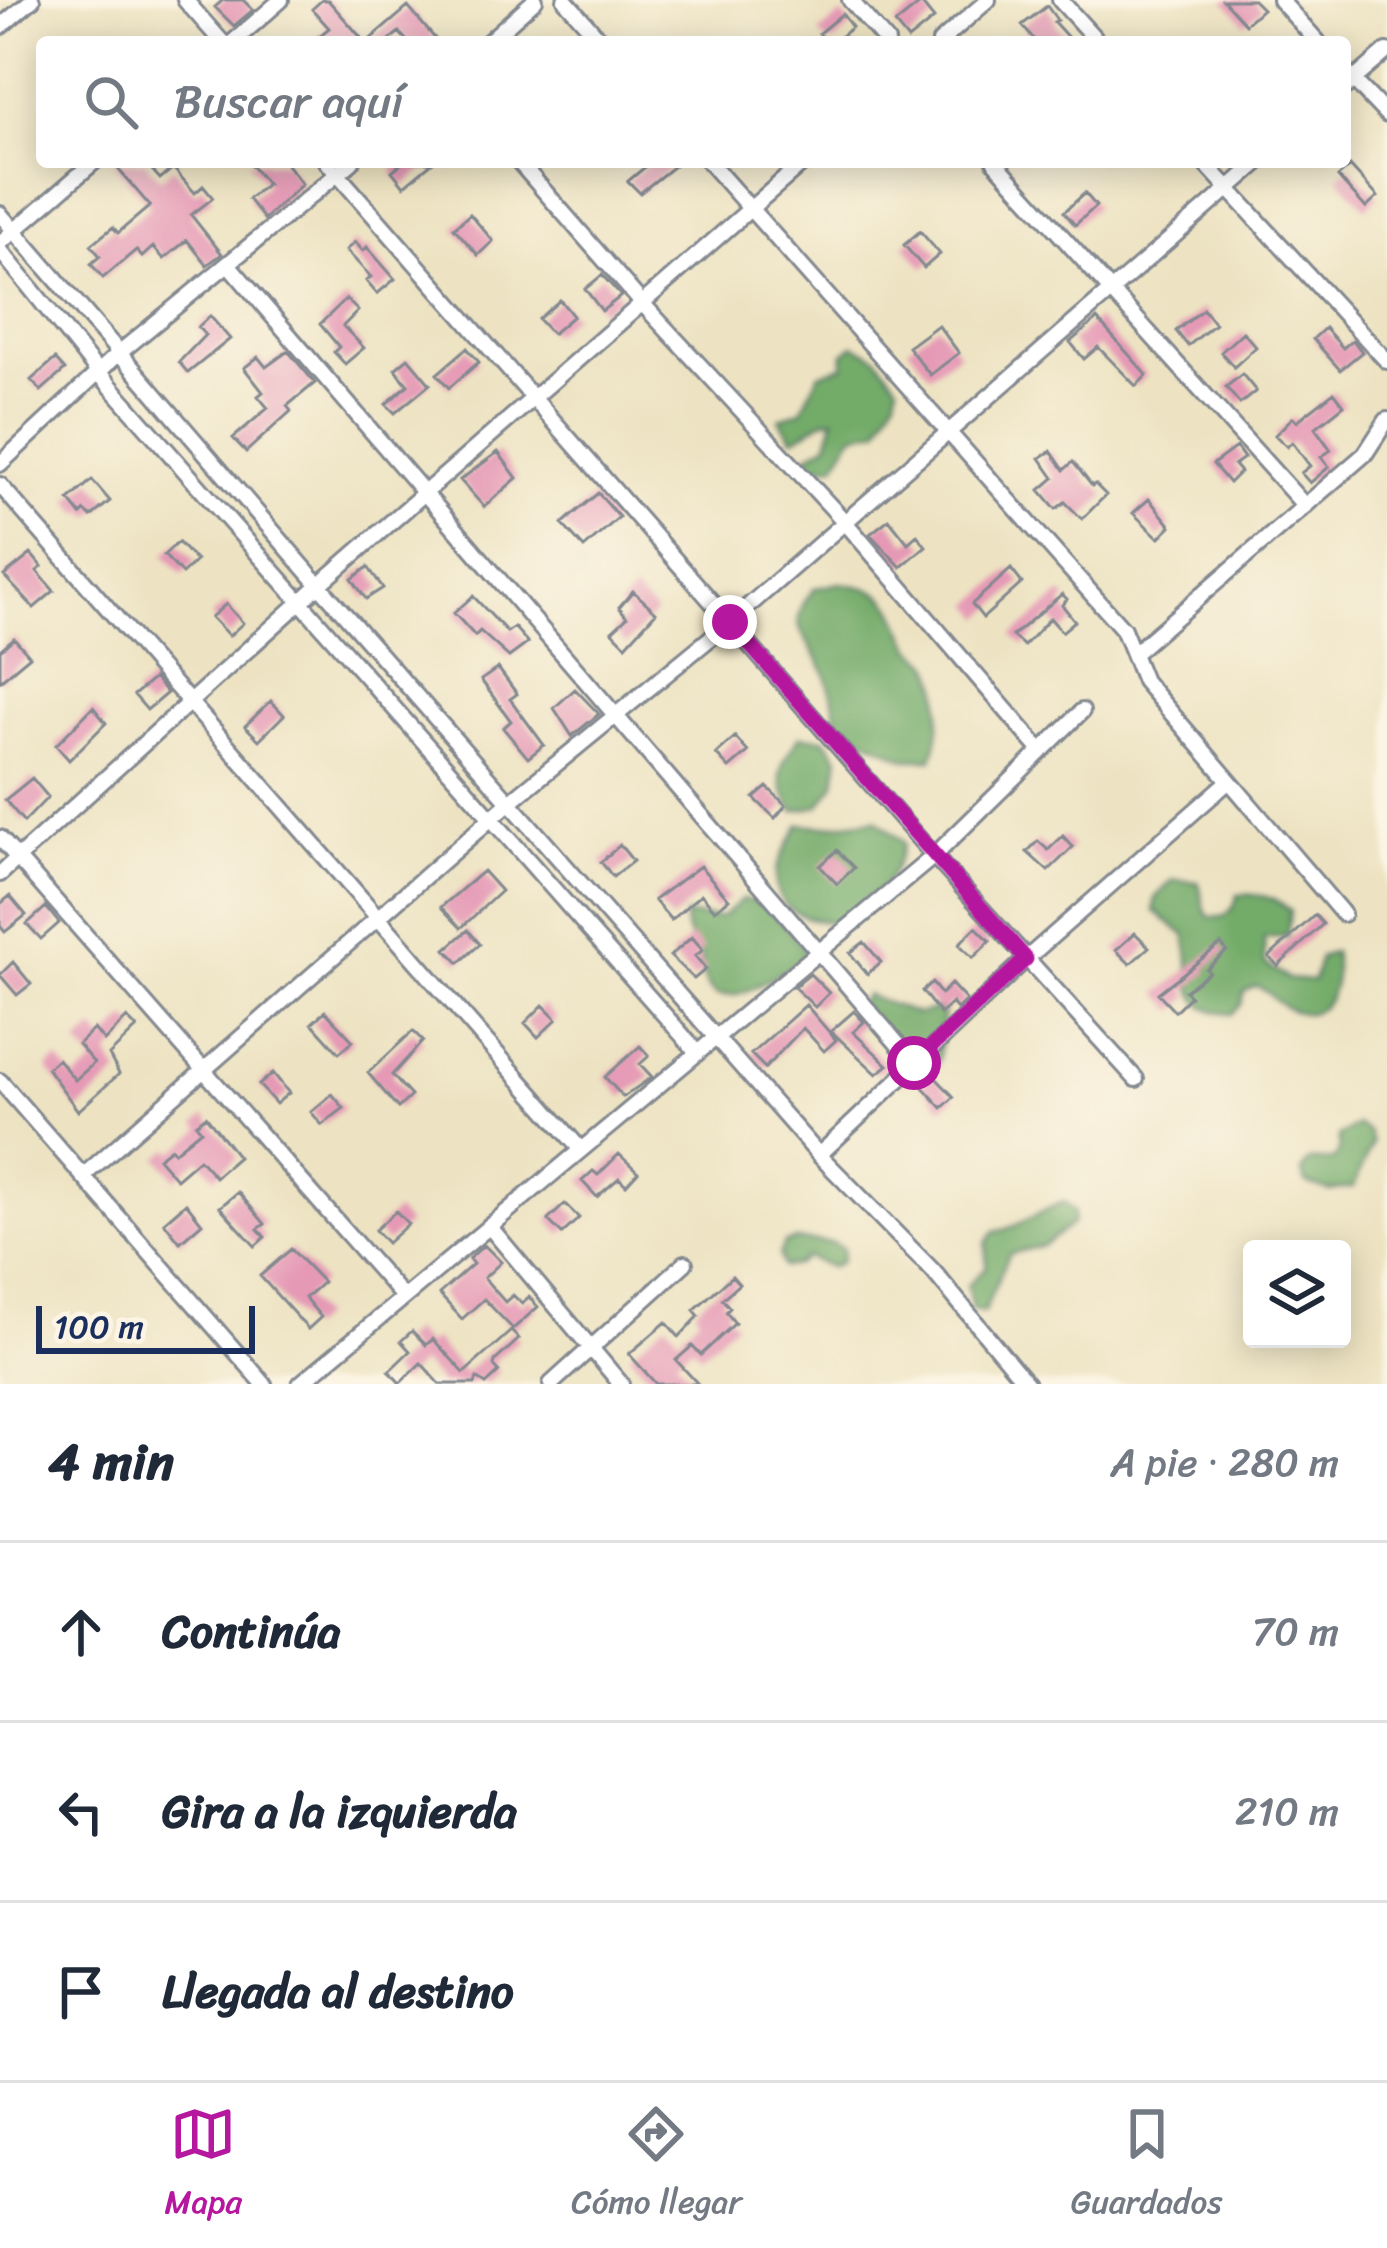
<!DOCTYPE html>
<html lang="es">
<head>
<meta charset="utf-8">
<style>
	body { margin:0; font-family:Sriracha,sans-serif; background:#f6f6f7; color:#1f2937 }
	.controls { position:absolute; right:36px; bottom:36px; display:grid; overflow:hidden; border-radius:12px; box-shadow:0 6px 30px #0003 }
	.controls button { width:108px; height:108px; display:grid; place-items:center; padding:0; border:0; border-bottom:3px solid #e0e1e3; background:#fff; color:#1f2937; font:60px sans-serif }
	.scale { position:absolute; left:36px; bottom:30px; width:219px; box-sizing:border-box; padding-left:12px; border:6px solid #1b2f5e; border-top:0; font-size:33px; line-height:42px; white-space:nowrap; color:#1b2f5e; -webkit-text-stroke:9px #fcf5e5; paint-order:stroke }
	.stop { position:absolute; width:36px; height:36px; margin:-27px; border:9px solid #b5179e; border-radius:50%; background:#fff }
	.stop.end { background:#b5179e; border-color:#fff; box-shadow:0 3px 12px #0008 }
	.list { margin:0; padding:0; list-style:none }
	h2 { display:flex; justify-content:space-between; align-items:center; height:156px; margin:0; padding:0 48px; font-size:51px }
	h2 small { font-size:39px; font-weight:400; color:#747a83 }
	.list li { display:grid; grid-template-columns:78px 1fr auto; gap:36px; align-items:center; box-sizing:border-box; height:180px; padding:0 48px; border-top:3px solid #e0e1e3 }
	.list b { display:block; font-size:45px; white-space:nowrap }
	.list em { font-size:39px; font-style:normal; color:#747a83 }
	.icon { flex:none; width:66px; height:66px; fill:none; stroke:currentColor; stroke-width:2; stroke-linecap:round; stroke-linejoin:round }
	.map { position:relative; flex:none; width:1387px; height:1384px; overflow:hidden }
	.search { position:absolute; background:#fff; box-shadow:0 6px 30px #0003; left:36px; right:36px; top:36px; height:132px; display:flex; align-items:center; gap:30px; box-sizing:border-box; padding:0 42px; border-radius:12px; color:#747a83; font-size:45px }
	.sheet { height:696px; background:#fff }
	nav { display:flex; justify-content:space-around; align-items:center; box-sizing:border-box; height:168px; border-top:3px solid #e0e1e3; background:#fff; font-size:33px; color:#747a83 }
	nav a { display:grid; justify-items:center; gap:6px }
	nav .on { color:#b5179e }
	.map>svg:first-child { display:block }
</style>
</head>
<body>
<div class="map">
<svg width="1387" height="1384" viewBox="0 0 1387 1384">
	<rect width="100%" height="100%" fill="#fcf5e5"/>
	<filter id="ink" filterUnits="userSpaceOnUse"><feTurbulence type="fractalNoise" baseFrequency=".00833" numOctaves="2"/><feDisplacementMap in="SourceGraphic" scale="24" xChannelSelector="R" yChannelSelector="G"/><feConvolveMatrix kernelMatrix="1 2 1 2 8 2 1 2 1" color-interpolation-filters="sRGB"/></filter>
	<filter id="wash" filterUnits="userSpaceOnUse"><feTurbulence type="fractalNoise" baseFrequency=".004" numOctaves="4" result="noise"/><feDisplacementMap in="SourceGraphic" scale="48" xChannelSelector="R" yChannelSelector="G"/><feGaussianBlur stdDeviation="2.7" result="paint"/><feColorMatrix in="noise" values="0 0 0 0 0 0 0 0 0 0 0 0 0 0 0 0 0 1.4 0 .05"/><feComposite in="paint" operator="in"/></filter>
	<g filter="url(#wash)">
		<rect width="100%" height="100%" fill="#ede3c2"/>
		<!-- forest -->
		<path fill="#73ab69" stroke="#476d64" stroke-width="3" d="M854,345L877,357L898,384L896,397L879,429L854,434L835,465L811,467L806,456L828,443L834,418C818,419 809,433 793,438L779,419L802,410L819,374L843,366L844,353Z
			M840,583C897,591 888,602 912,646C917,654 927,658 932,666C945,691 941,734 932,759H906L839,726C834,707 831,687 824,670C807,633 782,627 815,588Z
			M800,736L824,738L839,758L835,784L819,806L794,811C773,777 778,767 800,736Z
			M876,819L904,843C893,881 876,902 842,923C810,922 768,911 777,869C781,854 793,837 800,824L824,826Z
			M1173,880L1198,882C1204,895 1201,906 1209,917H1223L1233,908L1238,895C1259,893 1274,897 1290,911L1287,936L1264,938L1265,963L1288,979L1313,981L1320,957L1333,952C1341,982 1328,1029 1286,1008C1274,1002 1270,990 1256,986L1244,992L1241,1005L1232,1014C1177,1011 1195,969 1185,935L1154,911L1155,898Z
			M743,899C773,902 792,935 810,957C780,969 749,1000 717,995C697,981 707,970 699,952C692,938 683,934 685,916L722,917Z
			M866,995L916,1014L944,1008L939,1059L934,1070C899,1073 903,1059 888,1036C883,1028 870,1024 862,1018L857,1006Z
			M1357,1125L1368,1131L1372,1143L1354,1187L1329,1191L1306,1183L1302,1171L1309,1161L1334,1160L1340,1149L1338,1137Z
			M1064,1202L1074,1211L1073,1223L1044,1245L1009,1254L984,1312L972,1310L967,1285L986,1267V1243L994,1232C1021,1227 1038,1211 1064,1202Z
			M796,1240L833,1243L843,1249L841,1262L830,1267L806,1257L796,1265L783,1267L779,1255L784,1243Z"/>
		<g id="blocks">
			<!-- building -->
			<path fill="#e599b5" d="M223,0H243L253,10L234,26L215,7Z
				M322,0H328L365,42H312L329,28L312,9Z
				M1223,0H1253L1262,9L1245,24Z
				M921,3L934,19L908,40L895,24Z
				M1047,6L1057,20L1054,22L1072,42H1036L1022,25Z
				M408,7L438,42H408L399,32L387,42H367Z
				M842,14L852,27L834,42H826L819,33Z
				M112,162H145L160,179L173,168L195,193L203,186L213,198L191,215L222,254L207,265L187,240L164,259L153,247L142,257L136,250L103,278L91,264L100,256L91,245L113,227L118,233L150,206Z
				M248,162H285L302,184L264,219L248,199L267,184Z
				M403,162H433L404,186L392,171Z
				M651,162H679L640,193L628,181Z
				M1350,166L1378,197L1366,208L1338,177Z
				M1085,193L1096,206L1075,225L1064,212Z
				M470,214L493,241L478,255L454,228Z
				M920,231L940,254L924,268L904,245Z
				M355,242L363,251L367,247L395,279L377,294L366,281L371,277L346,250Z
				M602,275L621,296L602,311L585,289Z
				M346,299L358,311L343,326L364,348L345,364L334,352L339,347L320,324Z
				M560,300L573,316L552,334L538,319Z
				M1203,309L1215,324L1188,346L1176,331Z
				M210,316L230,339L188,373L179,362L205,335L198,327Z
				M1097,319L1147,375L1136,386L1098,347L1084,359L1070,342Z
				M938,325L959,353L930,375L908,347Z
				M1325,328L1343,348L1353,340L1362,352L1340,370L1313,339Z
				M1243,332L1256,347L1234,367L1221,352Z
				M467,348L479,362L449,388L437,374Z
				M288,351L315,383L287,406L291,411L246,452L233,438L268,408L258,396L263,392L244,368L258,357L266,367Z
				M408,358L430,384L395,413L386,404L408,385L395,369Z
				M55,359L65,370L41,391L31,380Z
				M1242,374L1256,391L1240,404L1226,387Z
				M1334,392L1344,405L1315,428L1331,450L1321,457L1329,467L1310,483L1301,473L1310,466L1292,442L1287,447L1275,435L1293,417L1297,421Z
				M1236,447L1244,458L1234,465L1240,472L1229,483L1213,464Z
				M1051,451L1064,470L1073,462L1092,486L1095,484L1106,495L1082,519L1065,502L1056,509L1040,490L1054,478L1040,458Z
				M498,452L517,478L484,507L460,480Z
				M92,480L110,501L91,517L85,511L81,515L69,500Z
				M598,493L619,517L584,548L562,524Z
				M1149,499L1171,526L1159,538L1133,513Z
				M889,519L908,543L917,535L926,546L901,567L870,534Z
				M178,542L196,561L182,574L164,555Z
				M31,554L42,567L37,571L54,591L34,608L4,576Z
				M368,567L383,588L366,599L352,579Z
				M1011,569L1022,583L983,618L972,604Z
				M633,591L656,612L626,645L612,631L627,617L619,607Z
				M1062,594L1067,599L1062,605L1075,621L1062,632L1050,618L1024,646L1012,636Z
				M473,596L507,632L514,627L528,643L509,657L480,631L475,636L454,613Z
				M226,604L243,623L229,636L211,617Z
				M14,638L30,656L0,681V650Z
				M498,668L517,694L510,699L544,745L528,758L503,728L511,721L481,680Z
				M154,678L167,693L147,710L134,695Z
				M575,689L599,714L572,736L554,708Z
				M271,701L284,715L259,740L245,726Z
				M93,707L106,723L69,760L56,745Z
				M735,737L748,752L729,768L716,754Z
				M32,778L48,797L24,822L5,800Z
				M767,787L786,805L775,818L754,798Z
				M1063,836L1073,847L1048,871L1027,852L1038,841L1048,850Z
				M620,845L633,861L613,877L601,862Z
				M837,850L854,868L837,884L820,866Z
				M700,866L729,899L715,910L701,894L671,920L654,900Z
				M483,871L501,891L461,928L441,907Z
				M10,896L26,915L5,932L0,926V904Z
				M46,907L59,923L41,939L27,924Z
				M1315,915L1323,924L1278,966L1269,957Z
				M976,927L990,941L973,958L959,944Z
				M468,930L480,944L459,963L446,949Z
				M1135,933L1149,947L1130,964L1116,950Z
				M692,937L703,950L695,956L706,969L694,979L670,956Z
				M864,942L881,962L867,974L850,953Z
				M1221,944L1227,951L1206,969L1209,972L1185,991L1190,996L1175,1011L1158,993Z
				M13,962L31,984L17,995L0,975Z
				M810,974L829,993L815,1007L794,987Z
				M932,983L941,994L951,984L966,1000L957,1009L952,1003L940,1014L922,991Z
				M543,1005L557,1019L538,1037L525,1023Z
				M806,1005L836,1040L824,1051L803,1028L765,1068L751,1054Z
				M325,1011L353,1041L339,1053L312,1023Z
				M854,1011L864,1022L853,1032L888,1065L877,1074L831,1031Z
				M127,1018L137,1028L109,1055L119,1074L78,1111L47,1068L58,1059L75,1080L94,1063L78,1044L94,1029L104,1041Z
				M413,1031L423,1041L392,1075L411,1096L398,1108L368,1073Z
				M640,1046L649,1056L640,1064L652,1077L623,1097L605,1077Z
				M273,1073L289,1093L276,1104L259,1085Z
				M932,1074L954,1097L942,1108L921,1085Z
				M332,1094L344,1108L322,1125L311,1112Z
				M206,1116L238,1157L215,1177L199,1159L176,1179L158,1158L171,1148L174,1152L201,1130L196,1124Z
				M619,1154L638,1172L626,1185L619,1178L597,1197L582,1181L593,1171L598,1175Z
				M238,1192L265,1224L258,1229L265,1237L255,1246L220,1207Z
				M186,1203L202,1223L180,1242L164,1222Z
				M565,1204L579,1218L562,1234L548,1220Z
				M396,1211L408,1224L387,1243L375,1230Z
				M484,1245L501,1262L484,1278L505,1302L513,1295L522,1304L529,1297L538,1307L513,1329L484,1299L462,1319L439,1294L473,1264L469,1259Z
				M291,1249L323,1282L305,1298L321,1317L308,1329L260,1276Z
				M732,1276L739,1284L722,1299L730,1308L726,1312L735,1323L701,1355L692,1346L676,1360L698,1384H656L629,1354L666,1322L679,1337L699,1316L694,1310Z
				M412,1331L426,1345L433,1339L464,1373L511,1331L519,1339L495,1361L494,1366L499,1372L486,1384L477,1378L475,1384H440L421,1363L400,1383L389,1371L410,1351L401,1341Z"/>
		</g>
	</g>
	<g filter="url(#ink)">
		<use href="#blocks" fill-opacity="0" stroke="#848990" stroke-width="3"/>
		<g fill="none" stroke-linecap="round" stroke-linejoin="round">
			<!-- street casing -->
			<g stroke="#848990" stroke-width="20">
				<path id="street" d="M185,0L222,42
					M565,0L602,42
					M850,0L887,42
					M1060,0L1098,42
					M1280,0L1318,42
					M0,27L32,0
					M233,42L281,0
					M488,42L535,0
					M940,42L988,0
					M1345,71L1387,115
					M1345,87L1387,51
					M327,162L934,856L1136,1079
					M519,162L641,302L845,522L1041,751
					M709,162L1123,629L1144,681L1343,914
					M995,162L1305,506
					M1204,162L1387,361
					M0,214L319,585L819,1155L933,1271L1027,1384
					M0,243L94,162
					M0,250L98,372L697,1052
					M228,264L914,1063
					M0,464L119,353L352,162
					M0,485L581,1150
					M1133,654L1365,454L1387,420
					M0,838L403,1297
					M0,874L319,585L804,162
					M0,1081L264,1384
					M819,1155L1026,959L1229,781
					M83,1176L511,801L730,622L1259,162
					M489,1226L621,1384
					M300,1384L934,856L1082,711
					M551,1384L685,1263"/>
			</g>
			<!-- street -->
			<use href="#street" stroke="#fff" stroke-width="14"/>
		</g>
	</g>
	<g fill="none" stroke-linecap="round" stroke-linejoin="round" filter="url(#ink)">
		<!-- route -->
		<path stroke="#b5179e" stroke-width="15" d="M730,622L1026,959L914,1063"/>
	</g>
</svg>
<div class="controls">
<button><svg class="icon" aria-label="layers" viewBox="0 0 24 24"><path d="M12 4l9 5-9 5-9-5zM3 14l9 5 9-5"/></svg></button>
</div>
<div class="scale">100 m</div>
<div class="stop" style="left:914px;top:1063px"></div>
<div class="stop end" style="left:730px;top:622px"></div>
<div class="search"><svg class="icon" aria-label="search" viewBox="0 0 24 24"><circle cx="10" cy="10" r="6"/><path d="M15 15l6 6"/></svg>Buscar aquí</div>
</div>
<section class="sheet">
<h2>4 min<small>A pie · 280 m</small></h2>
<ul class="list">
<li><svg class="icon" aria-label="ahead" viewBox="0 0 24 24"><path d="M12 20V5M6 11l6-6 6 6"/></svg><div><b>Continúa</b></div><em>70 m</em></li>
<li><svg class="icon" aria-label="left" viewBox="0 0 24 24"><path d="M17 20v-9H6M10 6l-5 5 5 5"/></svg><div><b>Gira a la izquierda</b></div><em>210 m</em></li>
<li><svg class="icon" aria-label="arrive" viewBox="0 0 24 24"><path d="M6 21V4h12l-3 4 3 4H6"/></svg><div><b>Llegada al destino</b></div></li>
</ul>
</section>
<nav>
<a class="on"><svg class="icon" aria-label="map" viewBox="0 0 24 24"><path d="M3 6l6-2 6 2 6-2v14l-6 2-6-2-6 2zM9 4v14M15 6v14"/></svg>Mapa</a>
<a><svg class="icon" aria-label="directions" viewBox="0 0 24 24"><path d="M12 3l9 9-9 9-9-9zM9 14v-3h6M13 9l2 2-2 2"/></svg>Cómo llegar</a>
<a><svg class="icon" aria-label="saved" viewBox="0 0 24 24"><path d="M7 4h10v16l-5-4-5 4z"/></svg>Guardados</a>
</nav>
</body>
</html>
